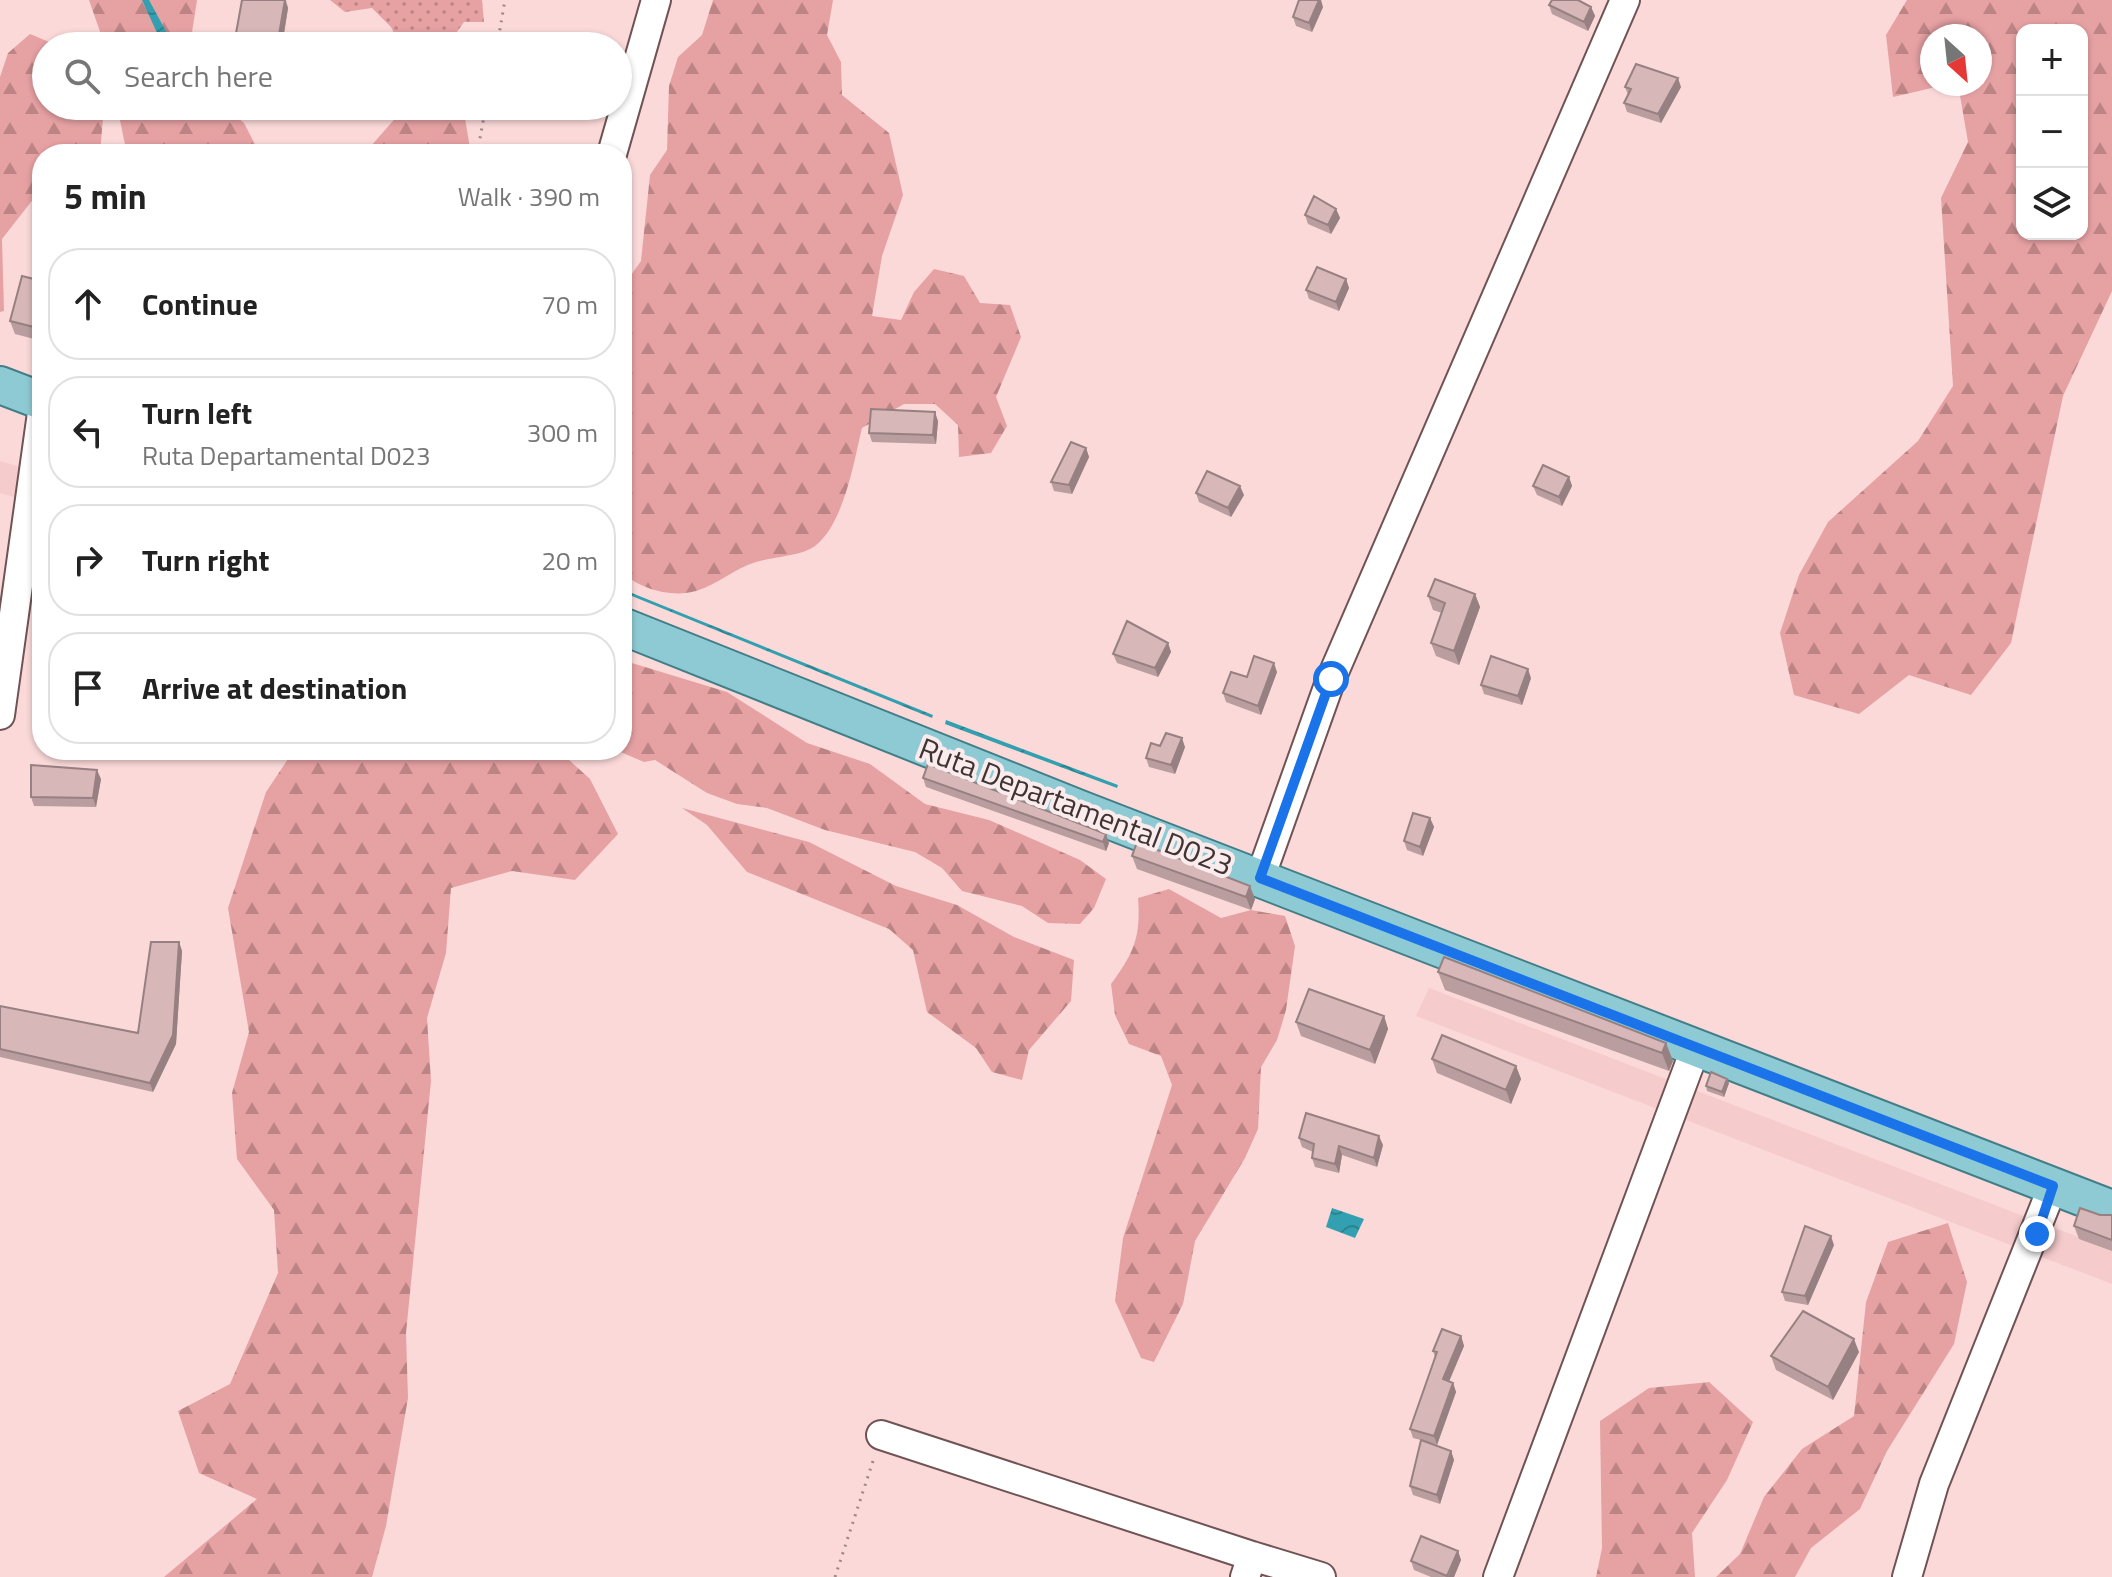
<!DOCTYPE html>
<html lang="en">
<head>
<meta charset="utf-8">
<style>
	body { margin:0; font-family:"Titillium Web",sans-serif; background:#f6f6f6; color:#222 }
	.controls { position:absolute; right:24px; top:24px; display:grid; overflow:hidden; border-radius:16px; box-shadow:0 2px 6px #0004 }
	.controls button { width:72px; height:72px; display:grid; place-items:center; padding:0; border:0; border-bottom:2px solid #e0e0e0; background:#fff; color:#222; font:40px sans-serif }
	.compass { position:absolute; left:1920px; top:24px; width:72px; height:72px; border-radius:50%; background:#fff; box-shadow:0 2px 6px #0004; rotate:153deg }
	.stop { position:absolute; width:24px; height:24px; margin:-18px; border:6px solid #1a73e8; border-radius:50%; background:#fff }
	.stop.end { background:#1a73e8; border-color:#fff; box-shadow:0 2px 8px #0008 }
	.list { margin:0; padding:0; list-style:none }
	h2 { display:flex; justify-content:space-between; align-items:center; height:104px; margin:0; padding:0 32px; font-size:34px }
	h2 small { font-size:26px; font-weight:400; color:#767676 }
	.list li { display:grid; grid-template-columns:52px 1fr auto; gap:24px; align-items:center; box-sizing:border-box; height:112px; margin:0 16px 16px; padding:0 16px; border:2px solid #e0e0e0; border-radius:32px }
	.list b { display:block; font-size:30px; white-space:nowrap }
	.list p { margin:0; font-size:26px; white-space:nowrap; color:#767676 }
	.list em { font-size:26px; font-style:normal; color:#767676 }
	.icon { flex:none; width:44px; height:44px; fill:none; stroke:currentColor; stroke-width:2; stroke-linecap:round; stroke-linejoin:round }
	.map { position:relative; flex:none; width:2112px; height:1577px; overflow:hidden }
	.search { position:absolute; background:#fff; box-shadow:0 2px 6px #0004; left:32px; top:32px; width:600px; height:88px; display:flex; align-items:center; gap:20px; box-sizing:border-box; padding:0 28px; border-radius:44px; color:#767676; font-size:30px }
	.panel { position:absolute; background:#fff; box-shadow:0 2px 6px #0004; left:32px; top:144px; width:600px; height:616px; border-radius:32px }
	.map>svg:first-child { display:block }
</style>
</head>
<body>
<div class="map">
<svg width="2112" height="1577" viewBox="0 0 2112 1577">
	<defs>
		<pattern id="green-dots" width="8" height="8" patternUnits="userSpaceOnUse" patternTransform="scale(2)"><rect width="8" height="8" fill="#e6a1a3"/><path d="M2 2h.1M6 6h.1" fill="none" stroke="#bc8485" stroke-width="1.8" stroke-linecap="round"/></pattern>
		<pattern id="forest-firs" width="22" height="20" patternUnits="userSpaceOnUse" patternTransform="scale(2)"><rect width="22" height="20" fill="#e6a1a3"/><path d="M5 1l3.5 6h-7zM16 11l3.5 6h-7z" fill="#bc8485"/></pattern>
		<pattern id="water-waves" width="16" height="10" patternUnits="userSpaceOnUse" patternTransform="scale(2)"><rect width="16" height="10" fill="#32a0b0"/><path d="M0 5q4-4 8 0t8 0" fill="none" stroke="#2c8390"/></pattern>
	</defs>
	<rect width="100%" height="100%" fill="#fbd9d9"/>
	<!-- built -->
	<path fill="#f5cbcc" d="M0,461L42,473V505L0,493Z
		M1429,988L2112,1250V1284L1416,1016Z"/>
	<!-- green -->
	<path fill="url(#green-dots)" d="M330,0H482L484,22H464L447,46H400L391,27L372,8L345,12Z"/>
	<!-- forest -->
	<path fill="url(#forest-firs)" fill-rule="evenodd" d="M89,0H197L191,39L193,46H105Z
		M713,0H833L827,35L841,62L842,95L889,133L903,195L882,256L872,316L901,320L914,292L934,269L964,276L980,303L1010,305L1021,337L996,397L1007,426L991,453L959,457L958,425L935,404H904L862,428C854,461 844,524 815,546C802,556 772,557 756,562C735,568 717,585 696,591C672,598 639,589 622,572L624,285L641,261L650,175L667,150L669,86L678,57L702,35Z
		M1907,0H2112V291L2063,396L2011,643L1971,695L1909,675L1859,714L1794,695L1780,633L1799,575L1828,522L1918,441L1953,386L1941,198L1968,142L1958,84H1980V36H1932V84H1949L1893,97L1886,35ZM2082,30V234H2022V30Z
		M30,34L59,46H46V106H104L100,154H42V193H38L2,239L4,311L0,312V77L8,53Z
		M117,106H223L244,123L260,154H127Z
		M406,106H463L471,154H364Z
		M622,660L727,692L807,743L870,764L925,804L989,820L1080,860L1106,879L1094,908L1080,924L1048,923L1022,906L962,891L942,868L915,852L825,830L767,808L737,804L707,793L655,760L644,762L616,750H622Z
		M294,750H558L590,779L618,834L575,880L512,871L451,888L446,953L427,1018L431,1081L406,1333L408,1398L386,1526L372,1577H164L257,1499L199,1473L178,1411L230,1384L278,1273L274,1210L237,1159L232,1093L249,1032L228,908L266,792Z
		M682,808L809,842L896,886L957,905L1014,937L1074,960L1071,1001L1029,1050L1022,1080L992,1072L976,1048L927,1012L913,950L889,929L747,872L707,825Z
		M1169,889L1221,918L1251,910L1285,916L1295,946L1286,1010L1277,1040L1261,1067L1258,1129L1245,1158L1195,1241L1183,1304L1154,1362L1141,1358L1115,1301L1123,1238L1172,1085L1161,1056L1129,1044L1115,1015L1111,984C1134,953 1141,937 1138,898Z
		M1948,1223L1967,1282L1954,1344L1887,1451L1860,1509L1811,1548L1795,1577H1716L1740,1554L1764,1497L1802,1449L1854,1416L1866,1302L1888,1242Z
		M1709,1382L1753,1422L1727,1480L1692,1533L1695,1577H1596L1602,1548L1600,1421L1649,1388Z"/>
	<!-- water -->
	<path fill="url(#water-waves)" d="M142,0H149L174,46H163Z
		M622,589L933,715L932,718L622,592Z
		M946,720L1118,785L1117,788L945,724Z
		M1332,1208L1364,1219L1355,1238L1326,1227Z"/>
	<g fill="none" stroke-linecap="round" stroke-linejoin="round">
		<!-- minor casing -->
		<g stroke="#705354" stroke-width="32">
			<path id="minor" d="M612,154L656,0
				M0,715L42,413
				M1260,878L1331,679L1625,0
				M881,1435L1252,1556
				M1245,1577L1252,1556L1321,1577
				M1498,1577L1696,1047
				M1907,1577L1934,1484L2053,1186"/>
		</g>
		<!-- major casing -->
		<g stroke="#417e88" stroke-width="40">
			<path id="major" d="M0,385L42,401
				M622,626L1080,809L2112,1209"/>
		</g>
		<!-- path -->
		<path stroke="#9f8787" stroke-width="3" stroke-dasharray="2 6" stroke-linecap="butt" d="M497,46L505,0
			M477,154L486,106
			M835,1577L874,1458"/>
		<!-- minor -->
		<use href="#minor" stroke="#fff" stroke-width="28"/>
		<!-- major -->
		<use href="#major" stroke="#8ecad3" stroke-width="36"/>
	</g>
	<!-- wall -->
	<path fill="#ba9d9e" d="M242,0H286L288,8L282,46H238L235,39Z
		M1549,5L1591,7L1595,16L1588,31L1552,14Z
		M1323,7L1312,32L1296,26L1293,17Z
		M1625,87H1681L1661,123L1627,112L1624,103L1628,95Z
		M1336,209L1340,218L1331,234L1308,224L1305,215Z
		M1346,279L1349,288L1339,311L1309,299L1306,290Z
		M42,281V341L15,334L10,321Z
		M938,421L936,444L872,442L869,433Z
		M1086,448L1089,457L1072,494L1054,491L1051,482Z
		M1569,477L1572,486L1562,506L1537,495L1533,486Z
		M1196,493L1244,495L1231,517L1199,502Z
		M1475,594L1480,607L1459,665L1436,656L1431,643L1442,613L1433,610L1428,596Z
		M1168,643L1171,652L1158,677L1117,663L1113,654Z
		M1277,672L1261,715L1226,702L1223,693L1247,677Z
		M1531,678L1522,705L1484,694L1481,685Z
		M1160,746L1185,747L1175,774L1149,767L1146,758Z
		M923,778L1109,843L1106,851L926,787Z
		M101,779L96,807L34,806L31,797Z
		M1430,818L1434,827L1423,856L1407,850L1404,841Z
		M1132,856L1255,899L1251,910L1137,869Z
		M179,942L182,951L176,1044L153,1092L0,1057V1006L138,1033Z
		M1438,972L1666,1043L1673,1061L1669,1071L1445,990Z
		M1384,1016L1388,1029L1375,1064L1301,1036L1296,1022Z
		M1432,1059L1516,1066L1521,1079L1511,1104L1437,1073Z
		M1729,1083L1724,1097L1707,1091L1706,1086Z
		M1299,1138L1383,1145L1377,1167L1342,1155L1339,1173L1315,1167L1312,1158L1313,1152L1302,1147Z
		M2100,1215H2112V1251L2079,1239L2074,1226Z
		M1834,1245L1808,1305L1785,1301L1782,1292Z
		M1461,1336L1464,1346L1449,1382L1453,1383L1456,1392L1437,1445L1426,1442L1451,1451L1454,1460L1440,1504L1413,1495L1410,1486L1421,1440L1413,1438L1410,1429L1435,1357L1433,1351Z
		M1859,1352L1833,1400L1776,1370L1771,1356Z
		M1458,1551L1461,1560L1454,1577H1431L1414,1570L1411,1561Z"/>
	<!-- shaded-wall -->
	<path fill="#978081" d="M285,0L288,8L282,46H277Z
		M1319,0H1321L1323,7L1312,32L1309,23Z
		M1591,7L1595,16L1588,31L1584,22Z
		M1678,78L1681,87L1661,123L1658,114Z
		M1336,209L1340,218L1331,234L1328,225Z
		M1346,279L1349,288L1339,311L1336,302Z
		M935,412L938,421L936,444L933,435Z
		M1086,448L1089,457L1072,494L1069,485Z
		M1569,477L1572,486L1562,506L1559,497Z
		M1240,486L1244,495L1231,517L1228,508Z
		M1475,594L1480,607L1459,665L1454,651Z
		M1168,643L1171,652L1158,677L1155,668Z
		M1274,663L1277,672L1261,715L1258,706Z
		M1528,669L1531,678L1522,705L1518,696Z
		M1182,738L1185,747L1175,774L1171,765Z
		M97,770L101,779L96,807L93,798Z
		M1430,818L1434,827L1423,856L1420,847Z
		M1106,834L1109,843L1106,851L1103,842Z
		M1250,886L1255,899L1251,910L1246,897Z
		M179,942L182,951L176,1044L153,1092L150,1083Z
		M1384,1016L1388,1029L1375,1064L1370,1050Z
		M1666,1043L1673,1061L1669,1071L1662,1053Z
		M1516,1066L1521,1079L1511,1104L1506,1090Z
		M1727,1079L1729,1083L1724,1097L1722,1092Z
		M1379,1136L1383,1145L1377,1167L1374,1158Z
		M1339,1146L1342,1155L1339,1173L1335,1164Z
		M1831,1236L1834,1245L1808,1305L1805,1296Z
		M1461,1336L1464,1346L1446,1388L1443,1379Z
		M1854,1339L1859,1352L1833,1400L1828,1387Z
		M1453,1383L1456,1392L1437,1445L1434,1436Z
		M1451,1451L1454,1460L1440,1504L1437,1495Z
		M1458,1551L1461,1560L1454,1577H1448Z"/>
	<!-- building -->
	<path fill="#d8b7b8" stroke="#978081" stroke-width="2" d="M242,0H285L277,46L235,39Z
		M1299,0H1319L1309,23L1293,17Z
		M1552,0H1578L1591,7L1584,22L1549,5Z
		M1636,64L1678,78L1658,114L1624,103L1631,89L1625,87Z
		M1314,196L1336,209L1328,225L1305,215Z
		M1317,267L1346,279L1336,302L1306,290Z
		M22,276L42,281V329L10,321Z
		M871,409L935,412L933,435L869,433Z
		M1071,442L1086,448L1069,485L1051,482Z
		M1543,465L1569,477L1559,497L1533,486Z
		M1207,471L1240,486L1228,508L1196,493Z
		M1435,579L1475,594L1454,651L1431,643L1445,603L1428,596Z
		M1127,621L1168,643L1155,668L1113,654Z
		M1254,656L1274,663L1258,706L1223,693L1231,672L1247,677Z
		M1491,656L1528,669L1518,696L1481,685Z
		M1166,733L1182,738L1171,765L1146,758L1151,743L1160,746Z
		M928,764L1106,834L1103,842L923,778Z
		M31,765L97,770L93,798L31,797Z
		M1413,813L1430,818L1420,847L1404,841Z
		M1137,842L1250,886L1246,897L1132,856Z
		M151,942H179L173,1035L150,1083L0,1049V1006L138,1033Z
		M1444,957L1666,1043L1662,1053L1438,972Z
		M1309,989L1384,1016L1370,1050L1296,1022Z
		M1442,1035L1516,1066L1506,1090L1432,1059Z
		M1711,1072L1727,1079L1722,1092L1706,1086Z
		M1306,1113L1379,1136L1374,1158L1339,1146L1335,1164L1312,1158L1314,1144L1299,1138Z
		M2080,1208L2100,1215H2112V1240L2074,1226Z
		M1805,1226L1831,1236L1805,1296L1782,1292Z
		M1803,1311L1854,1339L1828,1387L1771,1356Z
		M1442,1329L1461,1336L1443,1379L1453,1383L1434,1436L1410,1429L1437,1352L1433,1351Z
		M1421,1440L1451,1451L1437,1495L1410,1486Z
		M1421,1536L1458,1551L1447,1576L1411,1561Z"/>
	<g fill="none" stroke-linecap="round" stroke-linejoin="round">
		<!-- route -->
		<path stroke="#1a73e8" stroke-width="10" d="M1331,679L1260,878L2053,1186L2037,1234"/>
	</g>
	<g text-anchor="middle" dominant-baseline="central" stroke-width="8" stroke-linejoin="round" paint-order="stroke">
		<!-- street labels -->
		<g font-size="30" fill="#403333" stroke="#faecec">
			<text transform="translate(1076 806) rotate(21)">Ruta Departamental D023</text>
		</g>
	</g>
</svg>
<div class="controls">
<button>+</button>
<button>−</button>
<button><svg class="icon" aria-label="layers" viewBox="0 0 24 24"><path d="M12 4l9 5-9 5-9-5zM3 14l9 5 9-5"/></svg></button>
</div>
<svg class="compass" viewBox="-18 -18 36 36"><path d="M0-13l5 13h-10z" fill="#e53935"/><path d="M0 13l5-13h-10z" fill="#767676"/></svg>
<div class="stop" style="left:1331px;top:679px"></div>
<div class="stop end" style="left:2037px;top:1234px"></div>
<div class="search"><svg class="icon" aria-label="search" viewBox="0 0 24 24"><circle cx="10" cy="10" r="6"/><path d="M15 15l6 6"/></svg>Search here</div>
<section class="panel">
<h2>5 min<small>Walk · 390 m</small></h2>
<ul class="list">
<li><svg class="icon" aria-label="ahead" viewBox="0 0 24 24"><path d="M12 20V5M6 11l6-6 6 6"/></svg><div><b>Continue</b></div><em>70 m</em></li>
<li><svg class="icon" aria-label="left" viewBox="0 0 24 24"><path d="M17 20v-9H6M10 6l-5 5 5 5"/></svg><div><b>Turn left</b><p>Ruta Departamental D023</p></div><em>300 m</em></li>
<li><svg class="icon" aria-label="right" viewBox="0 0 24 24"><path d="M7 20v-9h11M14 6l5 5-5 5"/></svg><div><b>Turn right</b></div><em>20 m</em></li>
<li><svg class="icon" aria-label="arrive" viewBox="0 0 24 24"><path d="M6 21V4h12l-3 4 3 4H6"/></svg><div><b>Arrive at destination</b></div></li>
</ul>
</section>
</div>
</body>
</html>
